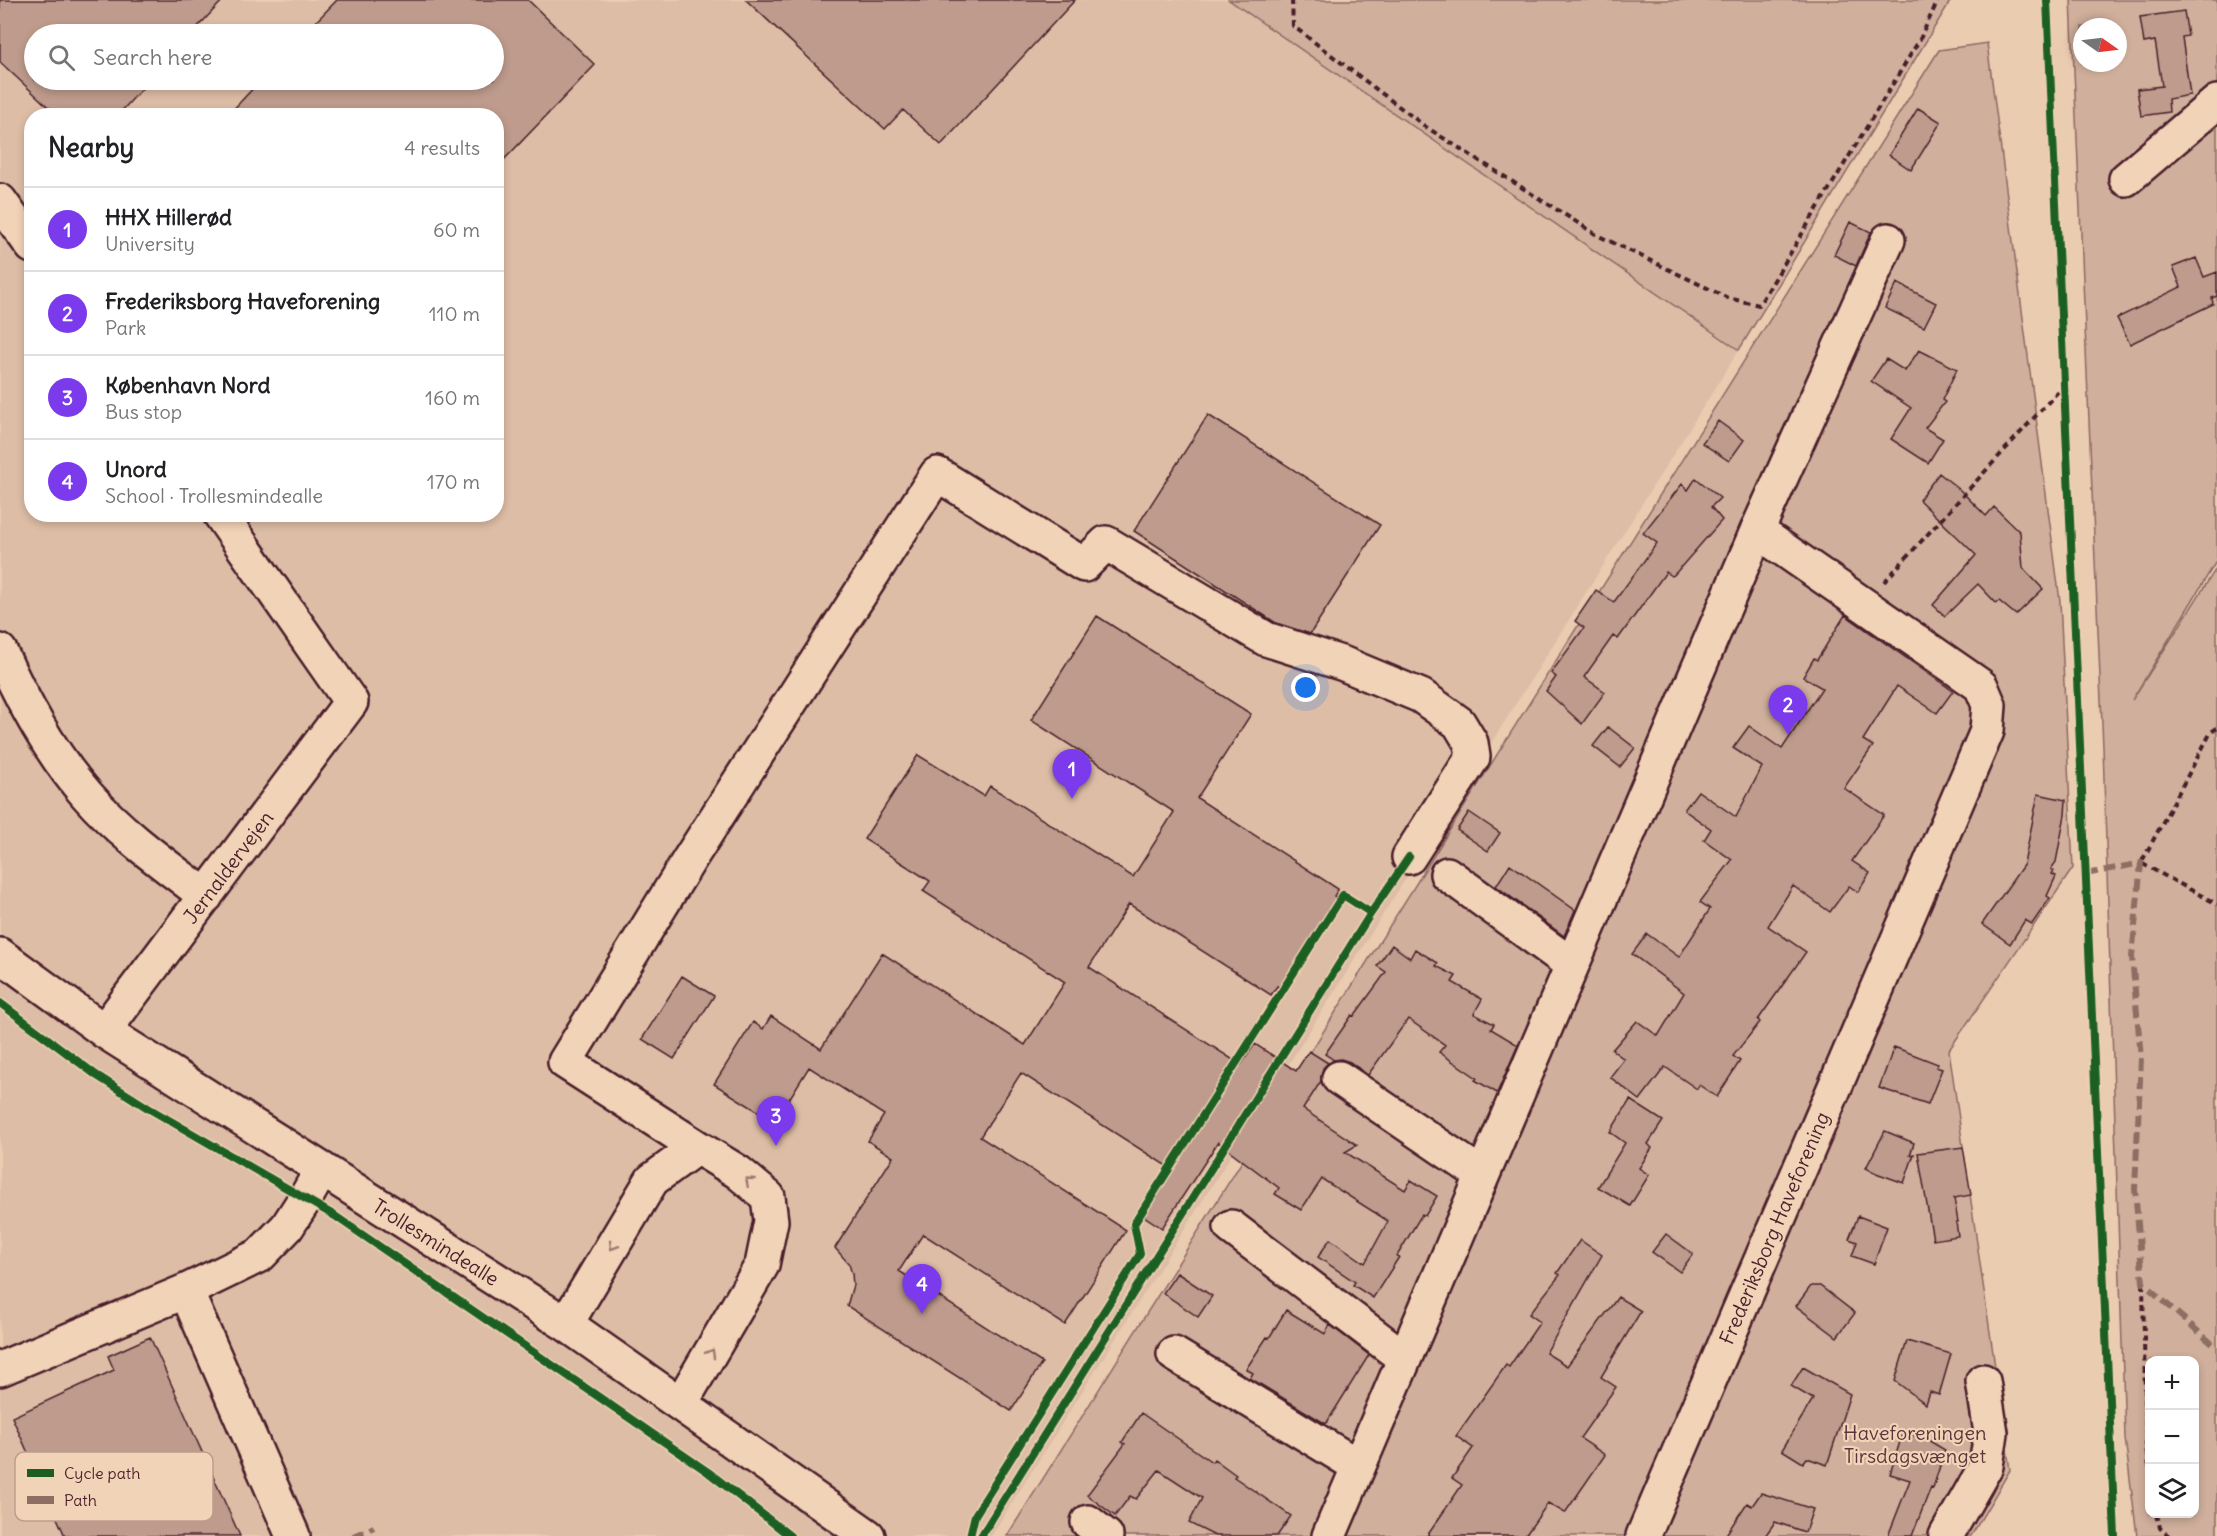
<!DOCTYPE html>
<html lang="en">
<head>
<meta charset="utf-8">
<style>
	body { margin:0; font-family:Delius,sans-serif; background:#f2f2f2; color:#202124 }
	.controls { position:absolute; right:18px; bottom:18px; display:grid; overflow:hidden; border-radius:12px; box-shadow:0 3px 9px #0003 }
	.controls button { width:54px; height:54px; display:grid; place-items:center; padding:0; border:0; border-bottom:2px solid #e0e0e0; background:#fff; color:#202124; font:30px sans-serif }
	.compass { position:absolute; left:2073px; top:18px; width:54px; height:54px; border-radius:50%; background:#fff; box-shadow:0 3px 9px #0003; rotate:104deg }
	.you { position:absolute; left:1306px; top:688px; width:21px; height:21px; margin:-15px; border:4px solid #fff; border-radius:50%; background:#1a73e8; box-shadow:0 0 0 9px #1a73e833 }
	.badge { display:grid; place-items:center; width:39px; height:39px; border-radius:50%; background:#7c3aed; color:#fff; font-size:20px; font-weight:700 }
	.pin { position:absolute; translate:-50% -50px; filter:drop-shadow(0 2px 3px #0008) }
	.pin::after { content:''; position:absolute; top:32px; width:21px; height:18px; background:inherit; clip-path:polygon(0 0,100% 0,50% 100%) }
	.list { margin:0; padding:0; list-style:none }
	h2 { display:flex; justify-content:space-between; align-items:center; height:78px; margin:0; padding:0 24px; font-size:26px }
	h2 small { font-size:20px; font-weight:400; color:#757577 }
	.list li { display:grid; grid-template-columns:39px 1fr auto; gap:18px; align-items:center; box-sizing:border-box; height:84px; padding:0 24px; border-top:2px solid #e0e0e0 }
	.list b { display:block; font-size:22px; white-space:nowrap }
	.list p { margin:0; font-size:20px; white-space:nowrap; color:#757577 }
	.list em { font-size:20px; font-style:normal; color:#757577 }
	.icon { flex:none; width:33px; height:33px; fill:none; stroke:currentColor; stroke-width:2; stroke-linecap:round; stroke-linejoin:round }
	.map { position:relative; flex:none; width:2217px; height:1536px; overflow:hidden }
	.search { position:absolute; background:#fff; box-shadow:0 3px 9px #0003; left:24px; top:24px; width:480px; height:66px; display:flex; align-items:center; gap:15px; box-sizing:border-box; padding:0 21px; border-radius:33px; color:#757577; font-size:22px }
	.panel { position:absolute; background:#fff; box-shadow:0 3px 9px #0003; left:24px; top:108px; width:480px; height:414px; border-radius:24px }
	.map>svg:first-child { display:block }
</style>
</head>
<body>
<div class="map">
<svg width="2217" height="1536" viewBox="0 0 2217 1536">
	<rect width="100%" height="100%" fill="#eaccb1"/>
	<filter id="ink" filterUnits="userSpaceOnUse"><feTurbulence type="fractalNoise" baseFrequency=".0167" numOctaves="2"/><feDisplacementMap in="SourceGraphic" scale="12" xChannelSelector="R" yChannelSelector="G"/><feConvolveMatrix kernelMatrix="1 2 1 2 8 2 1 2 1" color-interpolation-filters="sRGB"/></filter>
	<g filter="url(#ink)">
		<!-- built -->
		<path fill="#ddbda6" fill-rule="evenodd" d="M0,0H1229L1739,350L991,1536H0ZM34,34H494V80H34ZM32,116H496V514H32Z"/>
		<!-- green -->
		<path fill="#d0af9c" stroke="#8d6764" stroke-width="1.5" fill-rule="evenodd" d="M1229,0H1951L1739,350Z
			M2071,0H2217V560L2132,700L2217,567V1536H2137L2125,1438L2103,747ZM2082,27H2118V63H2082ZM2150,1360H2194V1514H2150Z
			M1987,43L2060,601L2073,868L1949,1050L2010,1470L1971,1536H1007L1939,50Z"/>
		<!-- building -->
		<path fill="#be9b8c" stroke="#4a1f2b" stroke-width="1.5" d="M0,0H223L191,34H34V80H150L117,116H58L0,62Z
			M337,0H528L595,65L496,168V116H227L261,80H494V34H304Z
			M746,0H1075L941,145L903,110L885,129Z
			M2184,11L2188,36L2182,37L2190,95L2168,99L2169,112L2141,116L2137,89L2162,86L2155,41L2144,43L2140,17Z
			M1918,108L1941,122L1911,170L1889,155Z
			M1850,222L1871,232L1856,266L1834,255Z
			M2196,258L2204,277L2217,272V296L2212,298L2213,304L2130,344L2117,318L2181,287L2173,267Z
			M1897,283L1936,303L1924,327L1885,308Z
			M1919,350L1957,369L1942,400L1945,402L1925,428L1943,439L1928,463L1891,439L1911,408L1871,381L1886,359L1905,371Z
			M1208,415L1380,525L1310,634L1276,623L1134,531Z
			M1718,421L1744,440L1729,461L1702,443Z
			M1939,473L1960,490L1986,516L1994,507L2020,532L2023,568L2043,589L2016,615L1999,601L1996,603L1978,584L1945,616L1933,605L1976,555L1919,500Z
			M1696,478L1720,498L1711,507L1722,520L1674,575L1672,576L1666,572L1618,639L1613,636L1584,677L1605,692L1582,724L1546,691L1556,677L1551,673L1584,628L1575,621L1596,590L1614,602L1657,543L1643,533L1682,484L1688,490Z
			M1845,615L1953,691L1937,713L1897,686L1863,740L1873,746L1844,788L1884,815L1852,861L1870,873L1858,892L1849,886L1830,912L1793,886L1768,926L1806,952L1758,1020L1760,1022L1733,1056L1740,1061L1717,1097L1699,1085L1697,1089L1665,1067L1640,1100L1610,1077L1624,1059L1612,1050L1637,1021L1658,1036L1684,993L1632,954L1647,934L1679,957L1710,909L1700,902L1732,860L1704,840L1711,829L1684,810L1698,791L1736,817L1762,767L1733,748L1749,726L1782,749L1822,688L1803,677L1814,658L1817,660Z
			M1097,616L1251,714L1197,798L1338,889L1334,896L1338,899L1281,988L1277,986L1271,995L1129,904L1089,967L1241,1065L1255,1044L1296,1071L1309,1051L1328,1063L1323,1068L1321,1081L1303,1109L1357,1145L1345,1152L1405,1190L1411,1180L1437,1196L1425,1216L1422,1214L1397,1256L1399,1257L1373,1298L1353,1285L1355,1282L1318,1257L1330,1239L1365,1263L1388,1221L1322,1179L1301,1210L1275,1194L1279,1188L1218,1142L1162,1228L1144,1216L1173,1170L1021,1073L980,1137L1126,1230L1065,1325L923,1234L899,1271L1042,1363L1011,1411L847,1306L853,1285L852,1274L849,1264L835,1248L893,1157L868,1141L884,1115L809,1067L775,1122L714,1084L753,1022L763,1029L771,1016L821,1049L882,953L1025,1045L1065,982L923,891L930,881L864,839L918,755L984,796L990,786L1133,877L1174,812L1031,720Z
			M1608,727L1635,748L1620,767L1593,746Z
			M2038,794L2066,800L2065,815L2056,862L2051,869L2054,871L2052,874L2056,876L2047,896L2050,898L2032,924L2025,920L2010,944L1982,924L2024,864Z
			M1469,812L1500,833L1488,851L1457,830Z
			M1510,864L1575,910L1564,936L1496,886Z
			M1392,945L1410,958L1415,949L1438,963L1436,966L1456,976L1452,982L1482,999L1474,1014L1494,1024L1491,1029L1518,1045L1497,1093L1475,1080L1477,1078L1439,1052L1445,1045L1408,1019L1368,1075L1350,1062L1341,1059L1334,1060L1325,1054L1352,1015L1354,1016L1386,972L1377,966Z
			M682,976L714,996L674,1059L642,1039Z
			M1894,1047L1938,1064L1936,1067L1942,1069L1928,1104L1879,1088Z
			M1630,1100L1663,1121L1648,1144L1652,1148L1639,1168L1649,1175L1630,1206L1598,1187L1625,1143L1610,1132Z
			M1885,1131L1914,1143L1910,1155L1914,1154L1904,1183L1876,1173L1866,1168Z
			M1963,1147L1971,1195L1954,1198L1958,1222H1956L1958,1236L1933,1240L1918,1153Z
			M1858,1216L1887,1227L1874,1264L1852,1256L1857,1242L1849,1239Z
			M1666,1234L1693,1254L1680,1272L1652,1252Z
			M1580,1240L1602,1255L1546,1353L1567,1366L1618,1297L1641,1311L1601,1377L1616,1387L1580,1438L1605,1455L1565,1513L1548,1503L1525,1536H1427L1462,1485L1452,1478L1473,1448L1456,1436L1506,1365L1509,1367L1540,1322L1529,1314L1560,1275L1557,1273Z
			M1177,1273L1212,1296L1198,1317L1163,1293Z
			M1811,1286H1820L1855,1313L1837,1337L1796,1306Z
			M1286,1310L1325,1334L1330,1325L1369,1355L1326,1424L1250,1378L1253,1373L1246,1369L1267,1337L1269,1338Z
			M150,1337L240,1536H65L12,1417L114,1370L108,1356Z
			M1907,1341L1951,1354L1939,1395L1930,1392L1926,1404L1895,1381Z
			M1803,1367L1850,1394L1827,1465L1807,1458L1803,1463L1782,1450L1813,1399L1791,1386Z
			M1141,1413L1212,1462L1214,1459L1236,1475L1234,1477L1291,1516L1277,1536H1215L1189,1523L1202,1498L1159,1470L1136,1499L1130,1496L1115,1516L1087,1495L1125,1444L1122,1442Z
			M1903,1432L1928,1440L1945,1450L1933,1488L1931,1487L1912,1536H1888L1910,1480L1890,1474Z
			M1761,1493L1813,1509L1805,1532L1775,1522L1765,1536H1725L1747,1503L1752,1506Z"/>
		<g fill="none" stroke-linecap="round" stroke-linejoin="round">
			<!-- minor casing -->
			<g stroke="#4a1f2b" stroke-width="38">
				<path id="minor" d="M2126,179L2217,102
					M0,201L32,246
					M0,651C23,702 50,753 87,795C121,834 165,865 206,896
					M1447,874L1572,965
					M0,955L104,1031L566,1324L868,1536
					M104,1031L351,702L220,514
					M1339,1078L1482,1175
					M697,1147L565,1062L689,860L937,474L1084,565L1106,543L1266,639L1344,664L1421,696L1459,723L1471,743L1473,757L1409,857
					M1231,1227L1404,1358
					M186,1291L293,1536
					M566,1324L652,1180L697,1147L738,1172L768,1197L771,1221L762,1265L681,1403
					M1174,1354L1358,1466
					M0,1369L186,1291L260,1255L287,1227L305,1199L322,1169
					M1088,1522L1106,1536
					M1329,1536L1757,531L1888,240
					M1643,1536L1987,731L1989,705L1981,686L1757,531
					M1946,1536L1986,1466L1991,1433L1983,1381"/>
			</g>
			<!-- path -->
			<path stroke="#4a1f2b" stroke-width="4" stroke-dasharray="6 4.5" stroke-linecap="butt" d="M1292,0L1293,26L1426,127L1597,235L1728,298L1759,305L1920,39L1938,0
				M1884,582L2064,385
				M2217,728L2211,732L2141,863L2217,904
				M2143,1283L2146,1449L2150,1471
				M2157,1514L2160,1528L2169,1536"/>
			<!-- minor -->
			<use href="#minor" stroke="#f1d3b7" stroke-width="33"/>
			<!-- quiet -->
			<path stroke="#8d6e63" stroke-width="6" stroke-dasharray="12 6" stroke-linecap="butt" d="M2086,874L2141,863L2132,957L2141,1058L2135,1189L2143,1283L2217,1348
				M353,1536L374,1527"/>
			<!-- cycleway casing -->
			<g stroke="#f1d3b7" stroke-width="11">
				<path id="cycleway" d="M2047,0L2115,1536
					M0,1003L96,1075L148,1108L335,1216L708,1472L790,1536
					M970,1536L975,1515L1140,1254L1134,1224L1343,895L1371,913
					M981,1536L1371,913L1409,857"/>
			</g>
			<!-- cycleway -->
			<use href="#cycleway" stroke="#1b5e20" stroke-width="8"/>
		</g>
		<!-- one-way arrows -->
		<defs><path id="oneway-chevron" d="M-2-3.5L2.5 0L-2 3.5" fill="none" stroke-width="1.6" stroke-linecap="round" stroke-linejoin="round" transform="scale(1.5)"/></defs>
		<g stroke="#9e7971">
			<use href="#oneway-chevron" transform="translate(749 1181) rotate(-139)"/>
			<use href="#oneway-chevron" transform="translate(613 1246) rotate(121)"/>
			<use href="#oneway-chevron" transform="translate(711 1353) rotate(-60)"/>
		</g>
	</g>
	<g text-anchor="middle" dominant-baseline="central" stroke-width="4.5" stroke-linejoin="round" paint-order="stroke">
		<!-- street labels -->
		<g font-size="20" fill="#4a1f2b" stroke="#f1d3b7">
			<text transform="translate(228 867) rotate(-53)">Jernaldervejen</text>
			<text transform="translate(1774 1228) rotate(-67)">Frederiksborg Haveforening</text>
			<text transform="translate(436 1242) rotate(32)">Trollesmindealle</text>
		</g>
		<!-- park labels -->
		<g font-size="20" fill="#5e353c" stroke="#f1d3b7">
			<text x="1915" y="1432">Haveforeningen<tspan x="1915" dy="23">Tirsdagsvænget</tspan></text>
		</g>
	</g>
	<!-- legend -->
	<rect x="15" y="1452" width="198" height="69" rx="9" fill="#f1d3b7" stroke="#bf9d8d" stroke-width="1.5"/>
	<rect x="27" y="1469" width="27" height="8" fill="#1b5e20"/>
	<rect x="27" y="1496" width="27" height="8" fill="#8d6e63"/>
	<g font-size="16" fill="#4a1f2b">
		<text x="64" y="1479">Cycle path</text>
		<text x="64" y="1506">Path</text>
	</g>
</svg>
<div class="controls">
<button>+</button>
<button>−</button>
<button><svg class="icon" aria-label="layers" viewBox="0 0 24 24"><path d="M12 4l9 5-9 5-9-5zM3 14l9 5 9-5"/></svg></button>
</div>
<svg class="compass" viewBox="-18 -18 36 36"><path d="M0-13l5 13h-10z" fill="#e53935"/><path d="M0 13l5-13h-10z" fill="#757577"/></svg>
<div class="you"></div>
<div class="pin badge" style="left:1072px;top:799px">1</div>
<div class="pin badge" style="left:1788px;top:735px">2</div>
<div class="pin badge" style="left:776px;top:1146px">3</div>
<div class="pin badge" style="left:922px;top:1314px">4</div>
<div class="search"><svg class="icon" aria-label="search" viewBox="0 0 24 24"><circle cx="10" cy="10" r="6"/><path d="M15 15l6 6"/></svg>Search here</div>
<section class="panel">
<h2>Nearby<small>4 results</small></h2>
<ul class="list">
<li><span class="badge">1</span><div><b>HHX Hillerød</b><p>University</p></div><em>60 m</em></li>
<li><span class="badge">2</span><div><b>Frederiksborg Haveforening</b><p>Park</p></div><em>110 m</em></li>
<li><span class="badge">3</span><div><b>København Nord</b><p>Bus stop</p></div><em>160 m</em></li>
<li><span class="badge">4</span><div><b>Unord</b><p>School · Trollesmindealle</p></div><em>170 m</em></li>
</ul>
</section>
</div>
</body>
</html>
